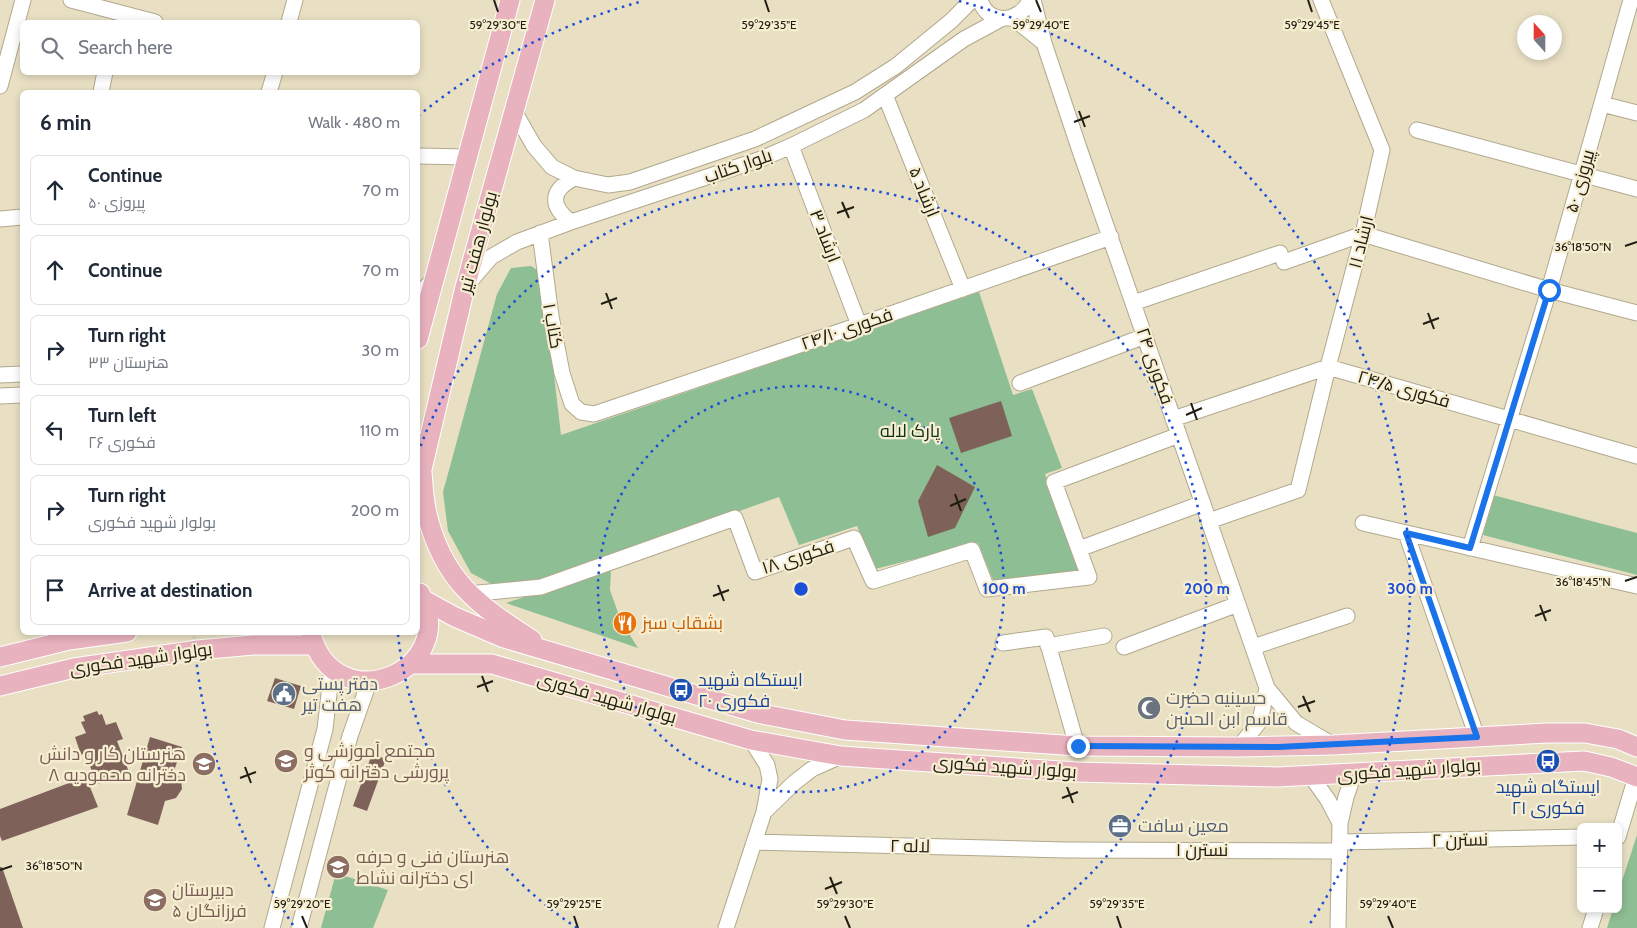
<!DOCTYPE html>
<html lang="en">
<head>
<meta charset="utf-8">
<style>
	body { margin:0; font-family:Cabin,Cairo,sans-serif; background:#f6f6f7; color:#1f2937 }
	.controls { position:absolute; right:15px; bottom:15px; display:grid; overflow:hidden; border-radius:8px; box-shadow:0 2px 8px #0003 }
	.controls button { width:45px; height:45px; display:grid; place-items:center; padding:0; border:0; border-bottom:1px solid #e0e1e3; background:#fff; color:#1f2937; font:25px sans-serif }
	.compass { position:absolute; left:1517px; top:15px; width:45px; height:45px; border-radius:50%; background:#fff; box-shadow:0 2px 8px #0003; rotate:339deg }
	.stop { position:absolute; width:15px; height:15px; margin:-11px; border:4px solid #1a73e8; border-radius:50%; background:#fff }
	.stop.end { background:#1a73e8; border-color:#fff; box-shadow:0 1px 5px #0008 }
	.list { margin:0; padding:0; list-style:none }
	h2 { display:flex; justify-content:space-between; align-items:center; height:65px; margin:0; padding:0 20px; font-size:21px }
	h2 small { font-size:16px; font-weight:400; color:#747a83 }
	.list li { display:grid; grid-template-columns:32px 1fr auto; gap:15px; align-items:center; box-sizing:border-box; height:70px; margin:0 10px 10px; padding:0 10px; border:1px solid #e0e1e3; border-radius:8px }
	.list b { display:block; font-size:19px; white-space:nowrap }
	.list p { margin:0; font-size:16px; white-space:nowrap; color:#747a83 }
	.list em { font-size:16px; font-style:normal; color:#747a83 }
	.icon { flex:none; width:28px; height:28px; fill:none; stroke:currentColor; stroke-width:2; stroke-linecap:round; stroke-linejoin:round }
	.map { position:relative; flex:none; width:1637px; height:928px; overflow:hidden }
	.search { position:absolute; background:#fff; box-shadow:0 2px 8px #0003; left:20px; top:20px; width:400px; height:55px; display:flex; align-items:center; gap:12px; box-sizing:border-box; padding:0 18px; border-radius:8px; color:#747a83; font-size:19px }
	.panel { position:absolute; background:#fff; box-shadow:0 2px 8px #0003; left:20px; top:90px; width:400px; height:545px; border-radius:8px }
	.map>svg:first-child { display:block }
</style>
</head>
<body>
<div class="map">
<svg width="1637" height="928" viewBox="0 0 1637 928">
	<rect width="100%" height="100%" fill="#e9e0c4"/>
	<!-- green -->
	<path fill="#8ebe93" d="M531,266L542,273L561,435L979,292L1013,395L1032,389L1062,468L1045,474L1081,571L995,585L978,543L875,569L857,526L799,545L779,497L539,582L499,588L471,573L448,531L443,492L497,294L511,268Z
		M1493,495L1637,533V575L1483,535Z
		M611,569L610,590L621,621L638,648L506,603Z
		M1637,835V928H1607L1613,909H1618V893Z
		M336,873L388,890L373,928H321Z"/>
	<!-- building -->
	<path fill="#7e6259" d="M1001,401L1012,436L961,453L949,418Z
		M937,465L975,487L955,528L928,537L918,501Z
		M275,678L301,686L294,709L267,701Z
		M97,711L99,715L102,714L106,725L116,722L123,739L117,741L129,772L90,787L98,807L2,841L0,836V809L93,774L85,753L81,755L75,737L86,733L81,722L85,721L83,716Z
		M150,737L182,747L174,771L181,779L182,789L176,798L165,801L158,825L127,815Z
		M372,754L386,759L367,811L353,806Z
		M0,867H2L23,928H0Z"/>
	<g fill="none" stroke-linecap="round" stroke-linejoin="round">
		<!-- minor casing -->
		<g stroke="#b1a88d" stroke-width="17">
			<path id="minor" d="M71,0L155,22
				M980,0C988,26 1020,23 1030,0
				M1033,0L1044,43L1079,148L1267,688L1296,723L1333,745
				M1013,18L1044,43
				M289,22L295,0
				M0,86L23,0
				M101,92L105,72
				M269,92L275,72
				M885,95L963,289
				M1602,104L1637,113
				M514,111L534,146L552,167L574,178L608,185L630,182L755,139L855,92L896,66L951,21L972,0
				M1417,130L1637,189
				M791,146L859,325
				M418,156L467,157
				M0,219L22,217
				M571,222C550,206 550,191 574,178
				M540,233L551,316L562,373L572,404L581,412L594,414L859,325L1111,237
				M1284,262L1363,234L1549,290L1637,313
				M466,286L491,257L517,242L571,222L761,159L791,146L864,110L964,39L1001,19
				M418,295L435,278
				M1133,303L1280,253
				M0,375L22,374
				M1020,383L1145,336
				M0,396L22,395
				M1173,419L1328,367L1637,456
				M1209,521L1298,490L1328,367L1363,234L1382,150L1321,0
				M1363,523L1637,586
				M1406,533L1477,737
				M1470,548L1549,290L1631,0
				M1079,549L1203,503
				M468,594L541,587L735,518L755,572L854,538L873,581L972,550L987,589L1089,577L1054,482L1179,435
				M1003,643L1046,637L1077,746
				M1048,646L1104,636
				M1124,647L1238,604
				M1253,647L1347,616
				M1239,747L1260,721L1267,688
				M1311,776L1328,800L1340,823
				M764,812L795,782L812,769L841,756
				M1618,837L1636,777
				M754,842L1065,850L1339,851
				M1340,842L1581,837
				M272,928L325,729L332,668
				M299,928L350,736L369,682
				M726,928L764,812L770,779L767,765L751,740
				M1338,928L1340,823L1346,797L1354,774
				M1590,928L1596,909"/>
		</g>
		<!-- major casing -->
		<g stroke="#fff" stroke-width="21">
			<path id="major" d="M418,339L510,0
				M422,472C423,486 424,501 427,514C443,581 478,605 532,640
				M418,486L465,287L545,0
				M424,600L455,617L504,638L757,713L845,730L1077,746L1239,747L1333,745L1547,733H1585L1618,739L1637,747
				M311,634C336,724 462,670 420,593
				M0,657L69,640L127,632
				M411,664H492L751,740L841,756L1076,772L1277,777L1584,761L1611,767L1637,777
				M0,686L74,668L198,650L253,645H314"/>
		</g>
		<!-- minor -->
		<use href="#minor" stroke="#fff" stroke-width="15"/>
		<!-- major -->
		<use href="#major" stroke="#e8b2bf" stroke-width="19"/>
	</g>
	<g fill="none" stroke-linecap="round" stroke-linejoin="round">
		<!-- route -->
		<path stroke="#1a73e8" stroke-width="6" d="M1078,746L1279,747L1477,737L1406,533L1470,548L1549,290"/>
	</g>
	<!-- ticks -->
	<path fill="none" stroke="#201d12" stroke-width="2" d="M494,0L498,12M765,0L769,12M1036,0L1041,12M1308,0L1312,12M1079,111L1085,127M1074,122L1090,116M842,202L849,218M837,213L854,207M1625,246L1637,242M606,293L612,309M601,304L617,298M1428,313L1434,329M1423,324L1439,318M1191,403L1197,420M1186,415L1202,408M955,494L961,511M950,506L966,499M1625,581L1637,577M718,585L724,601M713,596L729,590M1540,605L1546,621M1535,616L1551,610M482,676L488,692M477,687L493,681M1303,696L1310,712M1298,707L1315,701M245,767L251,783M240,778L256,772M1067,787L1073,803M1062,798L1078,792M0,870L12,866M830,877L837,894M825,889L842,882M302,916L307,928M574,916L578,928M845,916L850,928M1117,916L1121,928M1388,916L1393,928"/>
	<!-- distance rings -->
	<g fill="none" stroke="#1d4ed8" stroke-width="2.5" stroke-dasharray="2.5 5">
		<circle cx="801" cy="589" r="203"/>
		<path d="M577 928A406 406 0 0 1 398 635M418 453A406 406 0 1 1 1025 928"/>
		<path d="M293 925A609 609 0 0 1 194 637M418 116A609 609 0 0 1 643 1M959 1A609 609 0 0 1 1309 925"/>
	</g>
	<!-- icons -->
	<defs>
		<g id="restaurant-disc" transform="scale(1.25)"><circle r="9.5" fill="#e8710a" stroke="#f7eed1"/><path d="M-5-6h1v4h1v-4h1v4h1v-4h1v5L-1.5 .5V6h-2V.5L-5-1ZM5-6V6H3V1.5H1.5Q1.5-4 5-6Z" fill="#fff"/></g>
		<g id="bus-disc" transform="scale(1.25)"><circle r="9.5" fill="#1a4fb4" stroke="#f7eed1"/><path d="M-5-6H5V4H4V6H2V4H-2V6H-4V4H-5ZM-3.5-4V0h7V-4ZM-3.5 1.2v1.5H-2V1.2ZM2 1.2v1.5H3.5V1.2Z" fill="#fff"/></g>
		<g id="civic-disc" transform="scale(1.25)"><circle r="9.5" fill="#5c6f8a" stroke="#f7eed1"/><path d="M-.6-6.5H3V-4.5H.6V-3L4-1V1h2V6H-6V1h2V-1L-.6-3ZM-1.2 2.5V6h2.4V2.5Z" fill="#fff"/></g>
		<g id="mosque-disc" transform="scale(1.25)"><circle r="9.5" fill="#6b7280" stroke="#f7eed1"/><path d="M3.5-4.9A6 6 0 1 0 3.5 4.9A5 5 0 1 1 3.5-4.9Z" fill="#fff"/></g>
		<g id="school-disc" transform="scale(1.25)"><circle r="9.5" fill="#8d6e63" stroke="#f7eed1"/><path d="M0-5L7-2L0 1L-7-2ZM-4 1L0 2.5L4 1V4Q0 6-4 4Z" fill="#fff"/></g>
		<g id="office-disc" transform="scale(1.25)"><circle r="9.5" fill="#5c6f8a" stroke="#f7eed1"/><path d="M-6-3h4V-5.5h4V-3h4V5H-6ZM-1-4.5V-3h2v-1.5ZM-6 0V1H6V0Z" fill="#fff"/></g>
	</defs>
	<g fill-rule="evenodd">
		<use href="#restaurant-disc" x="625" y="623"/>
		<use href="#bus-disc" x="681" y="690"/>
		<use href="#civic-disc" x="284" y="694"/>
		<use href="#mosque-disc" x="1149" y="708"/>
		<use href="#school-disc" x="286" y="761"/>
		<use href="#bus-disc" x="1548" y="761"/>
		<use href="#school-disc" x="204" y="764"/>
		<use href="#office-disc" x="1120" y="826"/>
		<use href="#school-disc" x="338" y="867"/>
		<use href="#school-disc" x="155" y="900"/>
	</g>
	<g text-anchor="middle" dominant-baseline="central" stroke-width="4.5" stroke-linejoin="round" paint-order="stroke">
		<!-- street labels -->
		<g font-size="18" fill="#201d12" stroke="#f7eed1">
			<text transform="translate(738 166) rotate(-19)">بلوار کتاب</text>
			<text transform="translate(1580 181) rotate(-74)">پیروزی ۵۰</text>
			<text transform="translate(924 192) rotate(68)">ارشاد ۵</text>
			<text transform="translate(825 236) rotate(69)">ارشاد ۳</text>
			<text transform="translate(478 242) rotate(-75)">بولوار هفت تیر</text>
			<text transform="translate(1361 242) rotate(-76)">ارشاد ۱۱</text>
			<text transform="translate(553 326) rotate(80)">کتاب ۱</text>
			<text transform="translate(847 329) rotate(-19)">فکوری ۲۴/۱۰</text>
			<text transform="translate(1155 366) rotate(71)">فکوری ۲۴</text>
			<text transform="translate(1404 389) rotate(16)">فکوری ۲۴/۵</text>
			<text transform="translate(798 557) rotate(-18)">فکوری ١٨</text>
			<text transform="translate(141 659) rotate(-8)">بولوار شهید فکوری</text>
			<text transform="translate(607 698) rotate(16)">بولوار شهید فکوری</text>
			<text transform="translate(1005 767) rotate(4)">بولوار شهید فکوری</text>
			<text transform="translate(1409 770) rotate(-4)">بولوار شهید فکوری</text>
			<text transform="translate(1460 840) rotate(-1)">نسترن ۲</text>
			<text transform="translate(910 846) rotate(1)">لاله ۲</text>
			<text x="1202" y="850">نسترن ۱</text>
		</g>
		<!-- park labels -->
		<g font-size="18" fill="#0a3314" stroke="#f7eed1">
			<text x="910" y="431">پارک لاله</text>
		</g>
		<!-- food labels -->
		<g font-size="18" fill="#c56008" stroke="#f7eed1" text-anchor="start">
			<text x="642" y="623">بشقاب سبز</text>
		</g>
		<!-- transit labels -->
		<g font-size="18" fill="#164399" stroke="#f7eed1" text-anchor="start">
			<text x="698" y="680">ایستگاه شهید<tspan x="698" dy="21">فکوری ۲۰</tspan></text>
			<text x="1548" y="787" text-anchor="middle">ایستگاه شهید<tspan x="1548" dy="21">فکوری ۲۱</tspan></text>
		</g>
		<!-- service labels -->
		<g font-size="18" fill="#4e5e75" stroke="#f7eed1" text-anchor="start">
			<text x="302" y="684">دفتر پستی<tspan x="302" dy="21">هفت تیر</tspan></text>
			<text x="1138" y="826">معین سافت</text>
		</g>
		<!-- worship labels -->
		<g font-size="18" fill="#5b616d" stroke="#f7eed1" text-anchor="start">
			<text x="1166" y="698">حسینیه حضرت<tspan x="1166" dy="21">قاسم ابن الحسن</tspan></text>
		</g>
		<!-- education labels -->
		<g font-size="18" fill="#785e54" stroke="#f7eed1" text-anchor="start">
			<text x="304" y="751">مجتمع آموزشی و<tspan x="304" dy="21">پرورشی دخترانه کوثر</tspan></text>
			<text x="186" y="754" text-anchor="end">هنرستان کار و دانش<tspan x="186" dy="21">دخترانه محمودیه ۸</tspan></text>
			<text x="356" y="857">هنرستان فنی و حرفه<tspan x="356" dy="21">ای دخترانه نشاط</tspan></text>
			<text x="172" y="890">دبیرستان<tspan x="172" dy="21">فرزانگان ۵</tspan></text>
		</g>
	</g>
	<g font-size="12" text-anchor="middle" fill="#201d12" stroke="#f7eed1" stroke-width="4.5" stroke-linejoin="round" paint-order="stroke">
		<text x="498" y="29">59°29'30"E</text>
		<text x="769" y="29">59°29'35"E</text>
		<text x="1041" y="29">59°29'40"E</text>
		<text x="1312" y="29">59°29'45"E</text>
		<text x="1583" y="251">36°18'50"N</text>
		<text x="1583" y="586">36°18'45"N</text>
		<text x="54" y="870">36°18'50"N</text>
		<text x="302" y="908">59°29'20"E</text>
		<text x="574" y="908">59°29'25"E</text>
		<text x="845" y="908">59°29'30"E</text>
		<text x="1117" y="908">59°29'35"E</text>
		<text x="1388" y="908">59°29'40"E</text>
	</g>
	<circle cx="801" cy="589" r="8" fill="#1d4ed8" stroke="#f7eed1" stroke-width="2.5"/>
	<g font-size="15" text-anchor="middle" font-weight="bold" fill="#1d4ed8" stroke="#f7eed1" stroke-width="4.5" stroke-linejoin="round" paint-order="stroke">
		<text x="1004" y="594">100 m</text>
		<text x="1207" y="594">200 m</text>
		<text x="1410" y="594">300 m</text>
	</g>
</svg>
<div class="controls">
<button>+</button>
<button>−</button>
</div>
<svg class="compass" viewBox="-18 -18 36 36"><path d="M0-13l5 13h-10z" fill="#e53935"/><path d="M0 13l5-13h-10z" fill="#747a83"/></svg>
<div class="stop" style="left:1549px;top:290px"></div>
<div class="stop end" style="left:1078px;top:746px"></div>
<div class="search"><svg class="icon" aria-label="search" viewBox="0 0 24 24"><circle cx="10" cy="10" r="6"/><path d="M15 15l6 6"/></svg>Search here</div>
<section class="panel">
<h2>6 min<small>Walk · 480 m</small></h2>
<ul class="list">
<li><svg class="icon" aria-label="ahead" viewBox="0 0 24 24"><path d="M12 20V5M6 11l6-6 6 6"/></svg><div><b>Continue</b><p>پیروزی ۵۰</p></div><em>70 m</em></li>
<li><svg class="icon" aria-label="ahead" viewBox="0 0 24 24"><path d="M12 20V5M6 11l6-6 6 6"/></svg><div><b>Continue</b></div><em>70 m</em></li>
<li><svg class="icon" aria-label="right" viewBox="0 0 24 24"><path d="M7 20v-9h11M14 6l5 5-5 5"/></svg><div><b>Turn right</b><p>هنرستان ۳۳</p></div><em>30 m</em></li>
<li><svg class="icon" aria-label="left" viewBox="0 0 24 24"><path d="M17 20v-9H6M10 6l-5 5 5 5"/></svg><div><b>Turn left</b><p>فکوری ۲۶</p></div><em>110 m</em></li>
<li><svg class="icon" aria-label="right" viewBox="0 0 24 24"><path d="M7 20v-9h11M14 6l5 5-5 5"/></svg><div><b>Turn right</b><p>بولوار شهید فکوری</p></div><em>200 m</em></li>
<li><svg class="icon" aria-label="arrive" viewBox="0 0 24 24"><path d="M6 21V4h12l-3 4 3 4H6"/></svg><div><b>Arrive at destination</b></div></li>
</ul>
</section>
</div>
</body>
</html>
